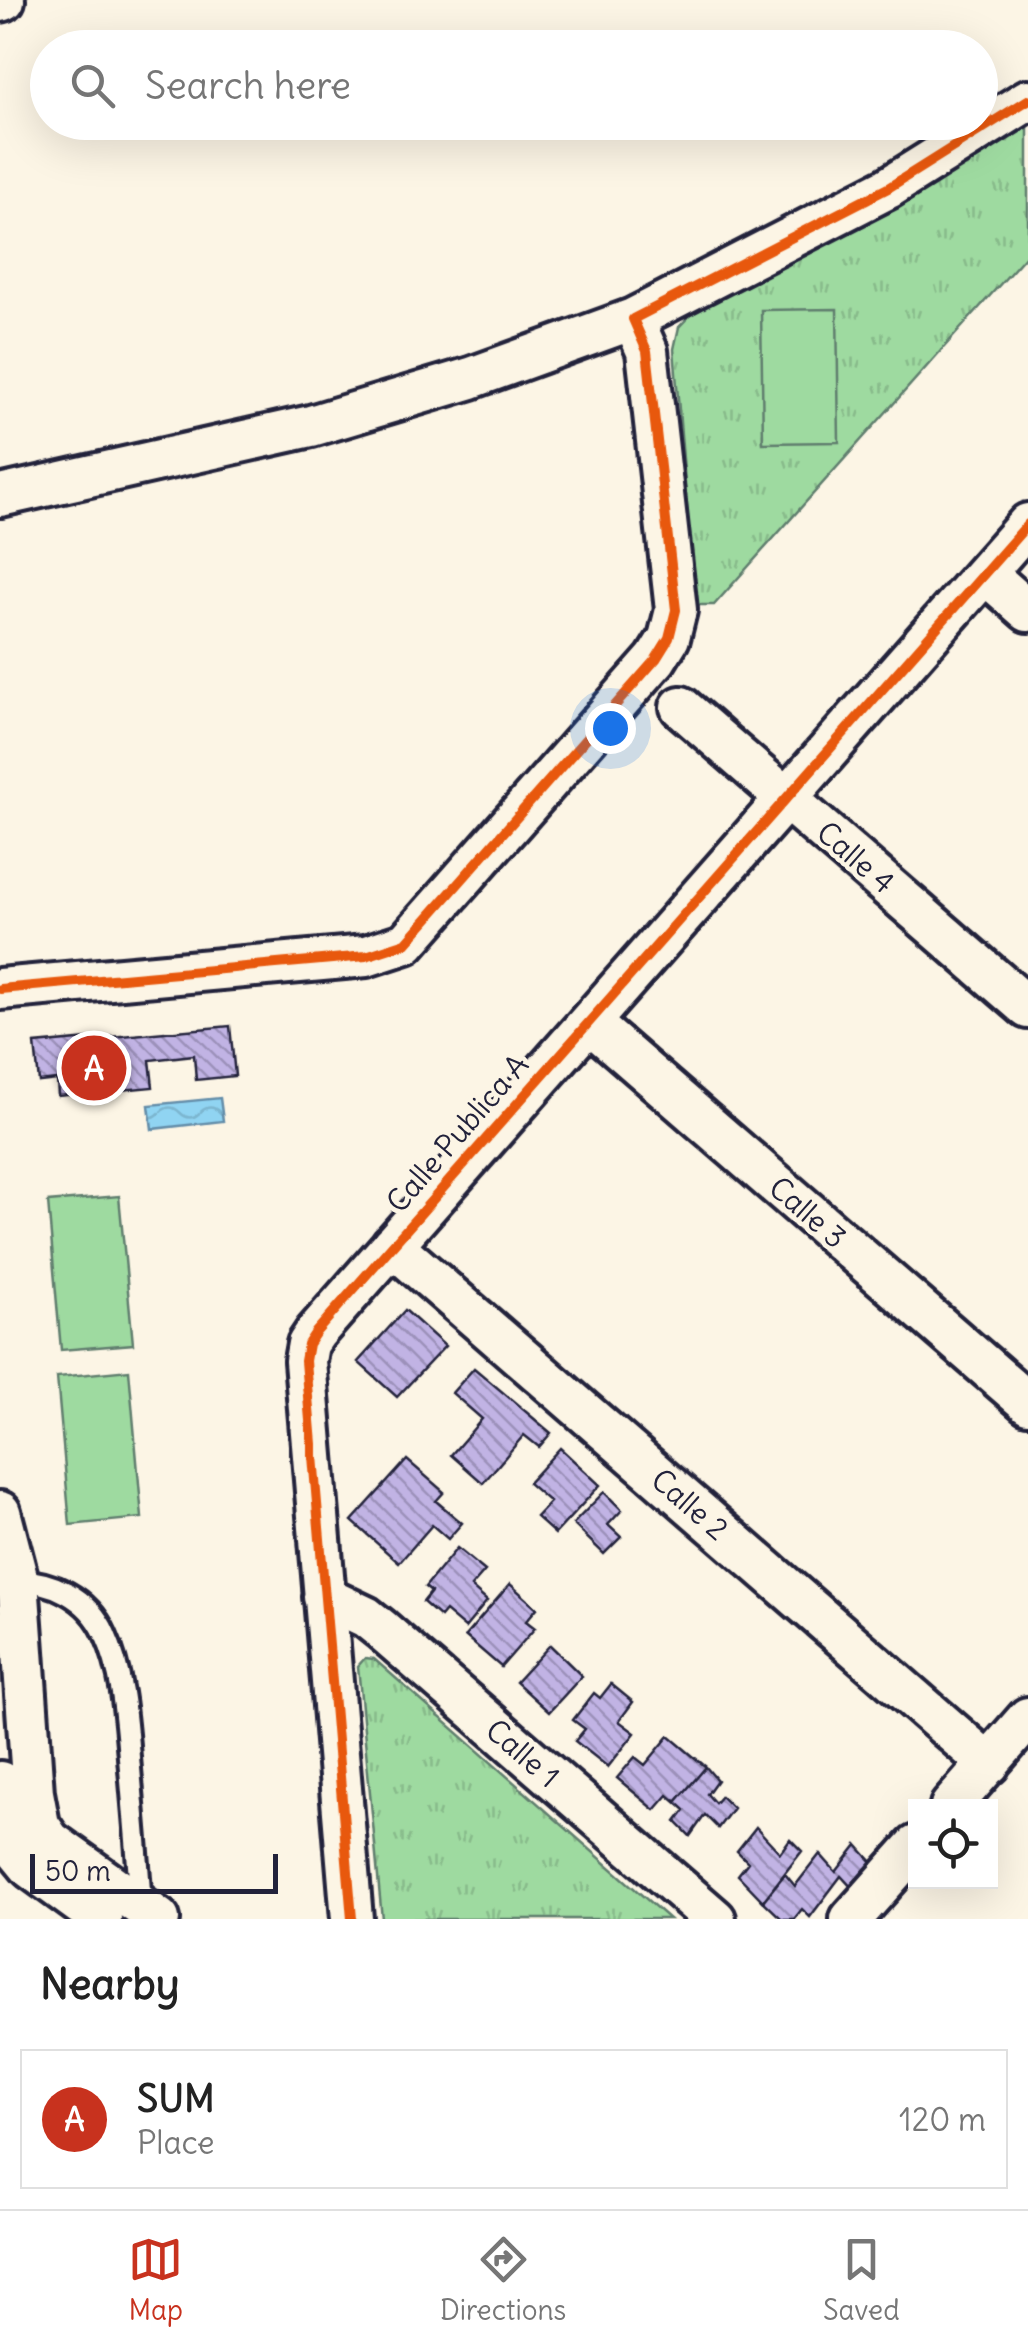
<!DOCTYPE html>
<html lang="en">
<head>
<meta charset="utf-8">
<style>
	body { margin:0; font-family:Delius,sans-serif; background:#f6f6f6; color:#222 }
	.controls { position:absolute; right:30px; bottom:30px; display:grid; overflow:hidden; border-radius:0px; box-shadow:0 10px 40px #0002 }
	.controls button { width:90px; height:90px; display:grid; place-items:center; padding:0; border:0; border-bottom:2px solid #e0e0e0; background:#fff; color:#222; font:50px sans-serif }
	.scale { position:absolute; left:30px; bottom:25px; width:248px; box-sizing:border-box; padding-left:10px; border:5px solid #22223b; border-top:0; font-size:28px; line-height:35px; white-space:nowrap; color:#22223b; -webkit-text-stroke:8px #fcf5e5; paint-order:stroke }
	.you { position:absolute; left:610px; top:728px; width:35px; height:35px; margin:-25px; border:8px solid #fff; border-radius:50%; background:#1a73e8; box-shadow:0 0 0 15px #1a73e833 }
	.badge { display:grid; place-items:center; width:65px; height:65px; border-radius:50%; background:#c8321e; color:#fff; font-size:32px; font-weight:700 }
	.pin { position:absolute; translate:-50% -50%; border:5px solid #fff; box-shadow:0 2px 10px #0006 }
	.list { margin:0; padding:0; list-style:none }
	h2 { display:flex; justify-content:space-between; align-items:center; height:130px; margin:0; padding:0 40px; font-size:42px }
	h2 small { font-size:32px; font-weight:400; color:#767676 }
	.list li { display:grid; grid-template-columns:65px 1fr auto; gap:30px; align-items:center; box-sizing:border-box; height:140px; margin:0 20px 20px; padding:0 20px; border:2px solid #e0e0e0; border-radius:0px }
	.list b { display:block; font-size:38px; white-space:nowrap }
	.list p { margin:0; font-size:32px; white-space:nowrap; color:#767676 }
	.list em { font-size:32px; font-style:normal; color:#767676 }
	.icon { flex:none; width:55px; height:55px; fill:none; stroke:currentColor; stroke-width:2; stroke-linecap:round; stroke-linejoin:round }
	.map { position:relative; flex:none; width:1028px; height:1919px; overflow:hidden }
	.search { position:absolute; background:#fff; box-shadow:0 10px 40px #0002; left:30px; right:30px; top:30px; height:110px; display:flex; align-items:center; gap:25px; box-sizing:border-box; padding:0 35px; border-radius:55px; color:#767676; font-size:38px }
	.sheet { height:290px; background:#fff }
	nav { display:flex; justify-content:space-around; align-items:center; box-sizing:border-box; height:140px; border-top:2px solid #e0e0e0; background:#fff; font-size:28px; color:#767676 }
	nav a { display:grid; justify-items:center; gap:5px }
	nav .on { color:#c8321e }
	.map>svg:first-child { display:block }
</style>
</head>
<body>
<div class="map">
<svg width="1028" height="1919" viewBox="0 0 1028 1919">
	<defs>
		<pattern id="grass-tufts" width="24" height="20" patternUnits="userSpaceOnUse" patternTransform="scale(2.5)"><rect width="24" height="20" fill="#9edaa0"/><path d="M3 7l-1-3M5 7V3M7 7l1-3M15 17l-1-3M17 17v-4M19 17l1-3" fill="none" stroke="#88bb8b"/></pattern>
		<pattern id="water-waves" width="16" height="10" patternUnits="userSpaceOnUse" patternTransform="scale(2.5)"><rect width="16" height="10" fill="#90d4f2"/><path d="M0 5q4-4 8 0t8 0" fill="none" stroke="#7cb6d0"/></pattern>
		<pattern id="building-back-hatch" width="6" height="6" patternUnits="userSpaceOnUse" patternTransform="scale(2.5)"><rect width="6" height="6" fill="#c1b3e4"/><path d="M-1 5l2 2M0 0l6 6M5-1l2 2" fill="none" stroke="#9c91ba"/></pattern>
	</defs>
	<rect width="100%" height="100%" fill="#fcf5e5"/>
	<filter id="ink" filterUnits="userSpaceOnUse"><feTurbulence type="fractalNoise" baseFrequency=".01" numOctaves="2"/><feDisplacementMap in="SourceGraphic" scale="20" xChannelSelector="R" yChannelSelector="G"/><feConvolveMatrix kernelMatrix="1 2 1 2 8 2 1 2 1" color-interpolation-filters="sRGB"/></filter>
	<g filter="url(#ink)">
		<!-- grass -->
		<path fill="url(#grass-tufts)" stroke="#607e6e" stroke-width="2.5" d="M1028,120V253L714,605H695L674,349L679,327L699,306L867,222Z
			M365,1658L374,1659L669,1919H382L358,1666Z"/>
		<!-- garden -->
		<path fill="#9edaa0" stroke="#607e6e" stroke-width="2.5" d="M837,309L839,442L763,443L761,310Z
			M119,1196L133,1344L61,1350L48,1202Z
			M129,1370L142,1518L70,1525L57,1377Z"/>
		<!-- water -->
		<path fill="url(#water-waves)" stroke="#648da9" stroke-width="2.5" d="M220,1098L223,1121L152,1129L149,1105Z"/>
		<!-- building -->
		<path fill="url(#building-back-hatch)" stroke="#22223b" stroke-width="2.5" d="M230,1026L235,1076L196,1080L194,1055L150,1060L153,1087L58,1096L57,1080L39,1082L35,1044Z
			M405,1310L445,1346L397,1397L358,1362Z
			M474,1368L551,1433L539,1447L524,1435L483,1483L451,1455L482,1419L452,1393Z
			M560,1448L600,1485L555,1534L536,1517L550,1502L528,1483Z
			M407,1460L444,1492L436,1501L462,1523L448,1539L432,1525L399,1563L352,1521Z
			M604,1492L622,1510L608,1525L621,1537L604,1554L573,1524Z
			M457,1548L485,1571L471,1587L487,1601L465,1628L445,1611L440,1617L423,1602L431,1592L425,1587Z
			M510,1584L537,1608L526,1621L535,1628L501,1667L465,1636Z
			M550,1645L582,1676L549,1712L516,1682Z
			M611,1684L633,1702L619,1721L635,1733L608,1767L575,1741L585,1729L573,1720L594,1693L600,1698Z
			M669,1736L706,1767L676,1802L668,1795L655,1810L617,1778L635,1757L645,1765Z
			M706,1767L717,1780L707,1794L715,1803L721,1796L733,1808L718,1828L705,1815L690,1836L676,1822L685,1810L676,1802Z
			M756,1827L780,1853L790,1839L802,1851L763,1901L738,1875L748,1862L737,1851Z
			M857,1845L873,1863L853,1889L841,1876L810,1917L802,1909L794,1919H782L763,1901L785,1874L795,1886L820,1854L836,1872Z"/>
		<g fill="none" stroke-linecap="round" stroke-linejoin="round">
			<!-- lane casing -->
			<g stroke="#22223b" stroke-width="28">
				<path id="lane" d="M12,1581C50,1578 89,1598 105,1634C124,1675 126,1724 130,1769C134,1815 138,1861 141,1906"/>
			</g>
			<!-- street casing -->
			<g stroke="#22223b" stroke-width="48">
				<path id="street" d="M0,1L4,0
					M0,496L311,426L471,378L633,319
					M985,573L1028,611
					M681,707L1028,1008
					M0,989L366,956L406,943L656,659L669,638L676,610L647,351L633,319L888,188L1028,100
					M589,1022L1028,1403
					M392,1245L989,1764
					M0,1512L18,1581L33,1793L39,1825L50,1841L159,1919
					M324,1597L366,1617L381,1629L715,1919
					M0,1782L8,1840L31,1868L101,1919
					M951,1806L1028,1718
					M352,1919L305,1361L308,1344L316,1332L1028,524
					M851,1919L916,1846"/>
			</g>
			<!-- lane -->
			<use href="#lane" stroke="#fcf5e5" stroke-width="20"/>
			<!-- street -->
			<use href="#street" stroke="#fcf5e5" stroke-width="40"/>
			<!-- cycleway casing -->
			<g stroke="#fcf5e5" stroke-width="16">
				<path id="cycleway" d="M0,989L366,956L406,943L656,659L669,638L676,610L647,351L633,319L888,188L1028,100
					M352,1919L305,1361L308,1344L316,1332L1028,524"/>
			</g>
			<!-- cycleway -->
			<use href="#cycleway" stroke="#e8590c" stroke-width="10"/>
		</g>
	</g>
	<g text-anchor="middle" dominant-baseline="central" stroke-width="9" stroke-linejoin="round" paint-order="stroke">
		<!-- street labels -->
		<g font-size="30" fill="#22223b" stroke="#fcf5e5">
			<text transform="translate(856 857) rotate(41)">Calle 4</text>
			<text transform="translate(457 1133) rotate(-49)">Calle Publica A</text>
			<text transform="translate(808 1212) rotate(41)">Calle 3</text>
			<text transform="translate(690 1504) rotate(41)">Calle 2</text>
			<text transform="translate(523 1753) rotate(41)">Calle 1</text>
		</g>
	</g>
</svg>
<div class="controls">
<button><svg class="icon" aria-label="locate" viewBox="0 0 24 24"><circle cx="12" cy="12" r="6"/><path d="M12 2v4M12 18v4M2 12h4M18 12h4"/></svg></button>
</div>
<div class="scale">50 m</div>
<div class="you"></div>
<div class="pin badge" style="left:94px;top:1068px">A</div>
<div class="search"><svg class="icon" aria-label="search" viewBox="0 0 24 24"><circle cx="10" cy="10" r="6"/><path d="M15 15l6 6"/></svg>Search here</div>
</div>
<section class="sheet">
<h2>Nearby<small></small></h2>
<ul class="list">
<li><span class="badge">A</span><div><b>SUM</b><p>Place</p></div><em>120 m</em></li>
</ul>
</section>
<nav>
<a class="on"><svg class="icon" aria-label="map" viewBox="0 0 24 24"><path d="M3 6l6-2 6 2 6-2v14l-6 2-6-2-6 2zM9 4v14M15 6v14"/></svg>Map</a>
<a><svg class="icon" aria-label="directions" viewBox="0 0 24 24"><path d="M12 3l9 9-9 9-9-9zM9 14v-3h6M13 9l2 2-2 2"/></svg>Directions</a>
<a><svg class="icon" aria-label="saved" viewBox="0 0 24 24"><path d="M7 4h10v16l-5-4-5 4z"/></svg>Saved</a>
</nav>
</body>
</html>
